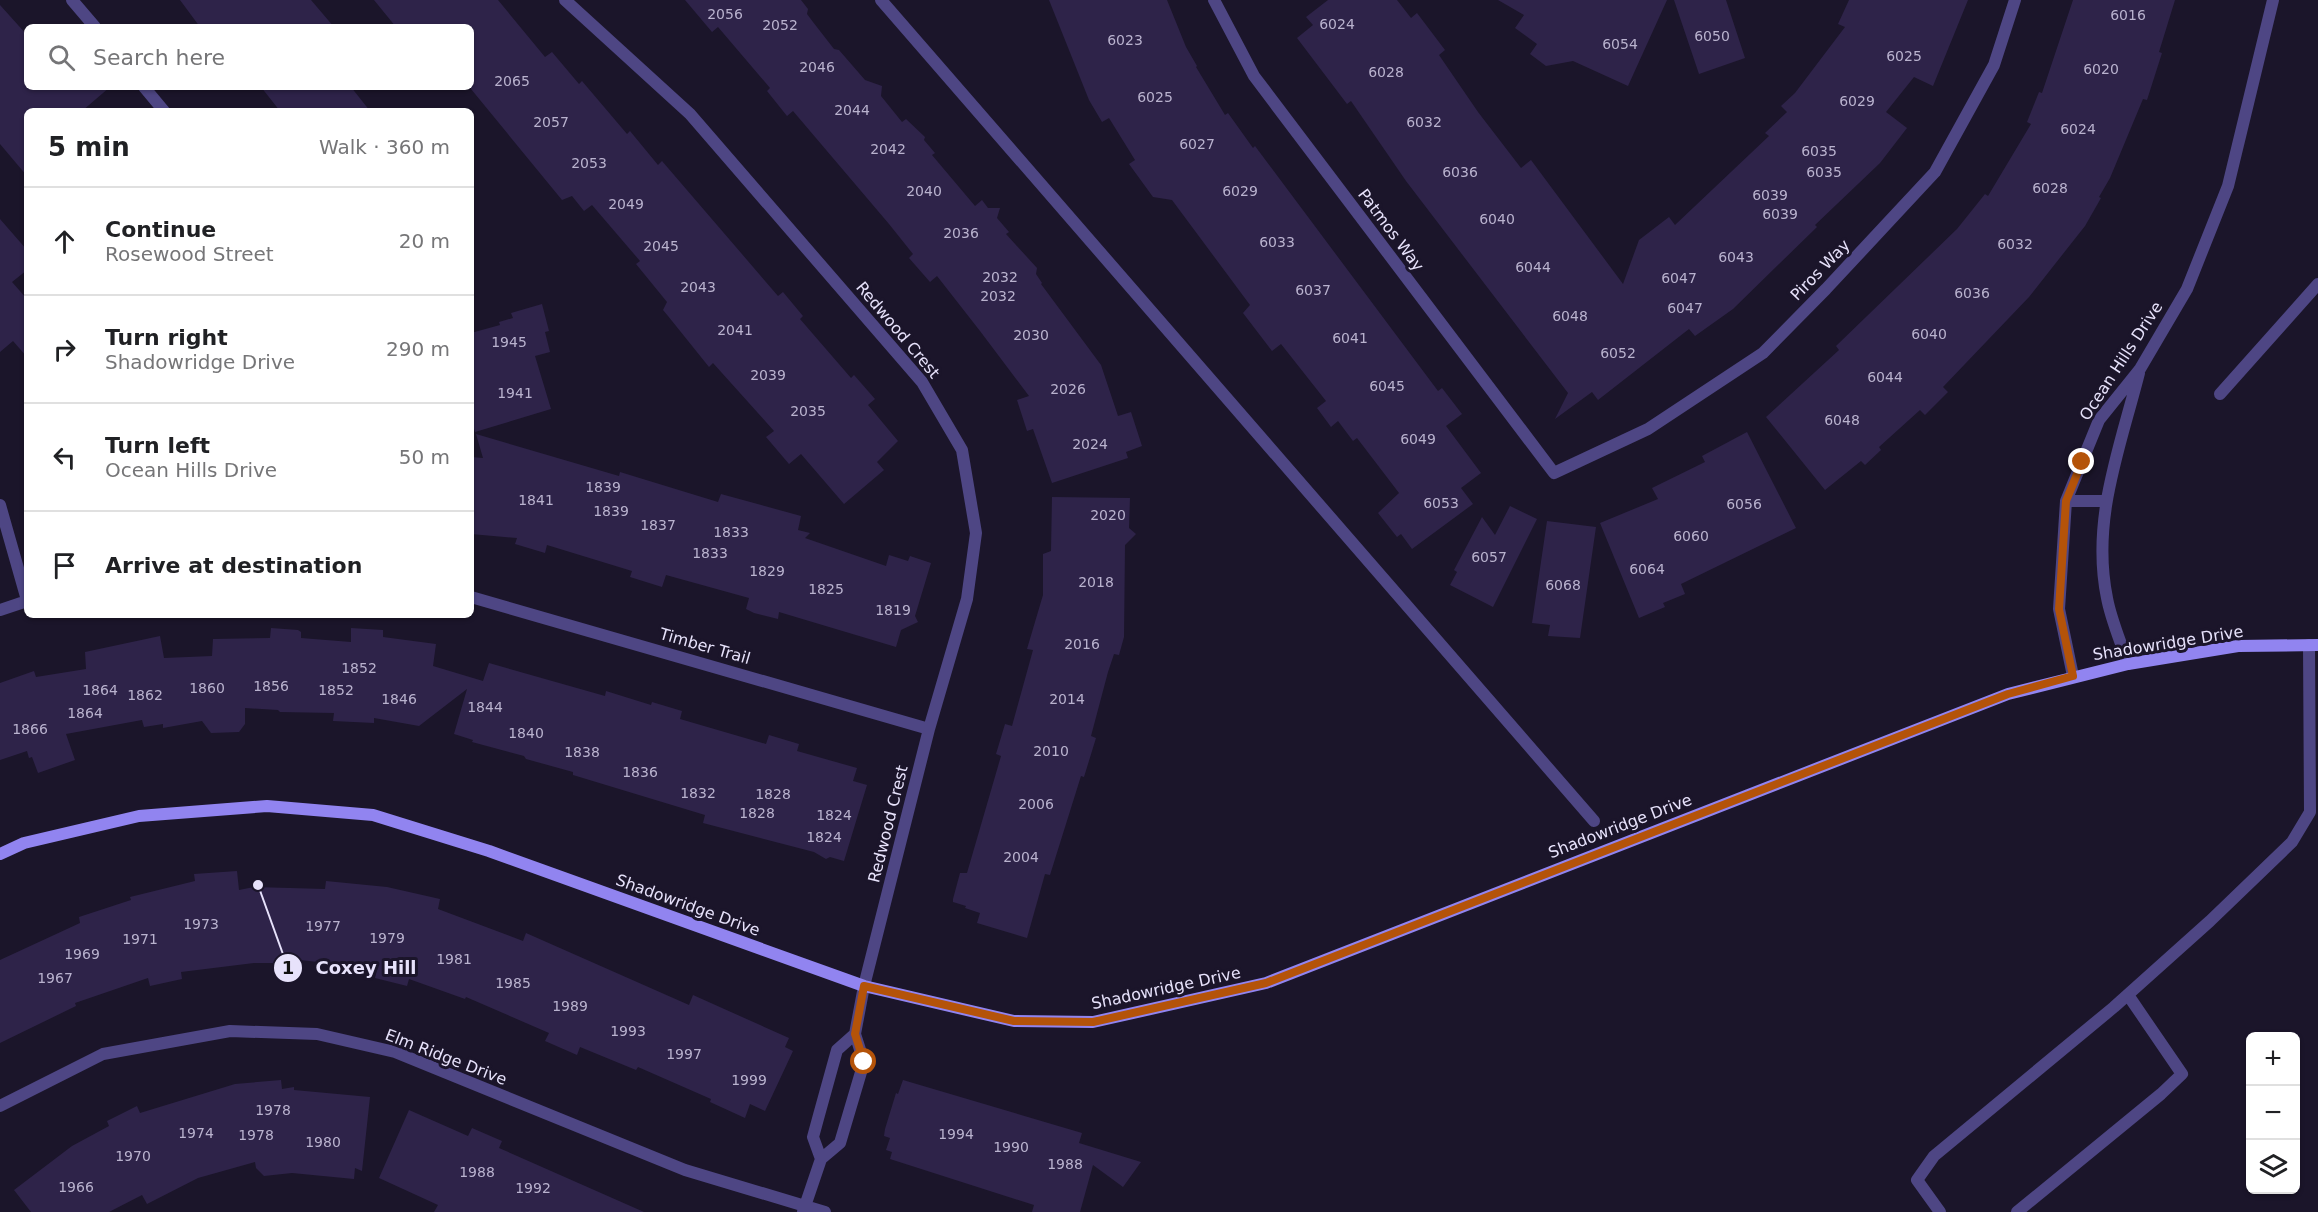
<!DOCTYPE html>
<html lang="en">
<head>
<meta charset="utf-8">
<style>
	body { margin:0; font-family:"DejaVu Sans",sans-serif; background:#f2f2f2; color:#202124 }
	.controls { position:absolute; right:18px; bottom:18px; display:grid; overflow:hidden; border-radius:9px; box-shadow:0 2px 4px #0004 }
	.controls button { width:54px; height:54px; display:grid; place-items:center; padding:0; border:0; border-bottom:2px solid #e0e0e0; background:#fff; color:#202124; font:30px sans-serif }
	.stop { position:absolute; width:18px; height:18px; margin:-14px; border:4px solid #b45309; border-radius:50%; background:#fff }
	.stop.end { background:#b45309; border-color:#fff; box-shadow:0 2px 6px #0008 }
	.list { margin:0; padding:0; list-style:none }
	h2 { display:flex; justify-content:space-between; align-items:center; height:78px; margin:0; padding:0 24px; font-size:26px }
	h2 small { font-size:20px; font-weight:400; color:#757577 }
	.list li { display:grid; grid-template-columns:39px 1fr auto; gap:18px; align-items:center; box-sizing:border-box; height:108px; padding:0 24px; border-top:2px solid #e0e0e0 }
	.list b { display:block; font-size:22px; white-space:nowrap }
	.list p { margin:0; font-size:20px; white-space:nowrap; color:#757577 }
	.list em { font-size:20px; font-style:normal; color:#757577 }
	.icon { flex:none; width:33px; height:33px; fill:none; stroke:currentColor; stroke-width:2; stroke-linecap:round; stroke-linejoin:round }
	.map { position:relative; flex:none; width:2318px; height:1212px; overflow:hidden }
	.search { position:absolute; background:#fff; box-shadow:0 2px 4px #0004; left:24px; top:24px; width:450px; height:66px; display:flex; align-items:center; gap:15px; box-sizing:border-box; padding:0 21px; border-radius:9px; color:#757577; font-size:22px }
	.panel { position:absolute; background:#fff; box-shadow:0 2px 4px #0004; left:24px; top:108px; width:450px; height:510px; border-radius:9px }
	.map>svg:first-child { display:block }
</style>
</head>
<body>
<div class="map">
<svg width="2318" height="1212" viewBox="0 0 2318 1212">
	<rect width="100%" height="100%" fill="#1b152a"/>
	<!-- building -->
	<path fill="#2e2349" d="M180,0H311L334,27H200Z
		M374,0H498L545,57L552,52L579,84L582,81L627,134L630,131L658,165L662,161L778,296L783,292L803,316L800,319L851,378L854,375L875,399L868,405L898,441L877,462L884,470L844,504L801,454L789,464L766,437L774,431L713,363L709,367L668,316L663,310L667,302L636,264L640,261L592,205L584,211L572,196L562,200L471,89V27H396Z
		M685,0H801L808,9L807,14L813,22L834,49L839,50L865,80L882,86L881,96L902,122L906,119L925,137L924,140L935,153L932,155L975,206L982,200L988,208H1000L997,218L1009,232L1006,234L1037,268L1036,274L1042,283L1041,284L1101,365L1118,416L1131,412L1142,446L1126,452L1128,458L1052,483L1033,429L1027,431L1017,400L1029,396L980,331L937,276L930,282L909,258L913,254L889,224L793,111L787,116L767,91L770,88L718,27L712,32Z
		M1049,0H1167L1186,47L1197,66L1196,67L1225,115L1228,113L1253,148L1255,146L1438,391L1442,388L1462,414L1446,426L1481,473L1461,488L1473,504L1412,549L1401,534L1397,537L1378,513L1399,493L1357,438L1353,441L1338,421L1331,427L1317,408L1326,401L1281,344L1272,351L1243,313L1250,305L1172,200L1153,197L1129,164L1135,160L1109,118L1102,122L1089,100Z
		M1328,0H1397L1411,18L1417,13L1445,50L1439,55L1478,112L1521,168L1531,160L1623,284L1639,240L1669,217L1675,225L1769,136L1765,133L1787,112L1781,106L1795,93L1845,27L1838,24L1849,0H1968L1933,86L1914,77L1886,112L1907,128L1880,163L1815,225L1817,227L1733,309L1695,336L1689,329L1598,400L1592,392L1555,419L1568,393L1406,181L1351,101L1347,104L1297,38L1313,25L1306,17Z
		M1498,0H1667L1628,86L1573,61L1546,66L1530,54L1537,44L1515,28L1524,15Z
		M1674,0H1726L1745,58L1699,74Z
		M2073,0H2175L2159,52L2162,53L2147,100L2143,99L2110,178L2099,197L2101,198L2085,226L2029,297L1943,387L1948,392L1925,415L1920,410L1879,447L1881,450L1865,465L1861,461L1825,490L1766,417L1839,350L1836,346L1957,229L1985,194L1988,196L2031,124L2027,122L2039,92L2042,93Z
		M0,5L27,35V87H110L82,111H27V176L0,144Z
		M261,87H351L370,111H280Z
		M0,219L27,250V270L12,282L27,299V357L13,341L0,352Z
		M542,304L549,331L545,332L550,352L535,356L551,409L475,432L471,418V333L500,325L499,322L513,318L511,313Z
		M1747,432L1796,528L1681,584L1685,594L1663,603L1665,607L1639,618L1600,523L1658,499L1652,488L1705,462L1702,456Z
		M476,434L619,476L620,472L718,502L721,494L801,516L798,530L810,533L805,538L886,566L889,555L908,561L910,556L931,563L915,616L918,622L901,630L896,647L779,612L778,619L754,613L746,609L749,598L666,575L662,587L630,577L632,571L547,545L545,553L515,544L517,538L471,534V457L483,458Z
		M1052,497L1130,498L1129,528L1136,534L1125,545L1124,637L1119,655L1114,654L1108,672L1091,736L1096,738L1084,777L1081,776L1050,875L1045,874L1027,938L977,923L980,913L965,908L966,906L953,902V899L960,873H967L1001,756L996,754L1005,724L1012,726L1033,650L1027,649L1043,595V554L1051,551Z
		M1510,506L1537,519L1493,607L1450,585L1457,572L1454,570L1482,517L1495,535Z
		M1547,521L1596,527L1580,638L1548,636L1550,625L1532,623Z
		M271,628L298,630L301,632V638L351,642V628L383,630V637L436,644L433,666L483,681L489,663L605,696L606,691L651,705L652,702L682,711L680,719L766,744L769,735L799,744L797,751L857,768L853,781L867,785L844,861L830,857L826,859L814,852L703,823L705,815L573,775V772L526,759L524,756L472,742L473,740L454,734L467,689L419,726L374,718V723L333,721L334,713L280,712L278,710L245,708V724L239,732L211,733L202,721L163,728V724L144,727L142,720L66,734L75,760L38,773L32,757L29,758L27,751L0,760V683L34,671L36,677L86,669L85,652L160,636L164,658L212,656L213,639L270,638Z
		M237,871L239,890L254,887L325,889L326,881L387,887L440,899L438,909L523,941L526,933L689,1005L693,995L789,1038L785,1047L793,1051L765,1111L750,1104L745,1118L710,1102L711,1099L638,1067L636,1070L580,1047L577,1055L545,1041L549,1033L466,997L465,999L409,979L407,986L375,978L377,969L292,959V963H254L181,972L182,979L150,986L148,978L75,1003L76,1006L0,1043V960L80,923L79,917L131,900L130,897L195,881L194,874Z
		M281,1080L282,1089L294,1087V1090L370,1097L362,1171L355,1168L354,1179L292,1173L264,1176L256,1168L255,1162L198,1178L147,1204L142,1195L109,1212H31L14,1190L72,1146L109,1126L107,1121L137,1106L140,1113L235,1084Z
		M903,1080L1082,1133L1079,1143L1141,1162L1123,1187L1093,1165L1080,1212H1032L1034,1205L890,1159L892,1152L886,1150L890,1138L884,1136L885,1129L896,1093L898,1094Z
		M409,1110L468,1136L472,1128L502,1141L499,1148L644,1212H434L438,1205L379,1178Z"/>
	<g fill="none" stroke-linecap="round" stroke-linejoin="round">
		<!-- lane -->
		<path stroke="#4e4684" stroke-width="12" d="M881,0L1594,821
			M2220,394L2318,284
			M1940,1212L1917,1180L1934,1156L2114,1007L2210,921L2292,842L2310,812L2309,645
			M2017,1212L2161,1094L2182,1074L2128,995"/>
		<!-- street -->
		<path stroke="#4e4684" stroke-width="12" d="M72,0L95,27
			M565,0L690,114L922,382L962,450L976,533L967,599L929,729L864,986L855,1034L864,1062L840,1143L821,1159L803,1212
			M1214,0L1254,76L1554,473L1648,429L1763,353L1826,289L1935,172L1994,65L2015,0
			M144,87L164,111
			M2066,501H2105
			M0,505L27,600
			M471,597L929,729
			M0,610L27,601
			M2128,664C2121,642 2111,620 2107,598C2091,520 2120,448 2139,373
			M2073,676L2059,609L2066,501L2099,420L2140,369L2187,289L2228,186L2273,0
			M0,1106L103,1054L230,1031L317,1034L395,1052L685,1170L825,1212
			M821,1159L813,1137L819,1115L837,1050L855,1034"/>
		<!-- secondary -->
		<path stroke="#9184f0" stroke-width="12" d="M0,854L24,843L139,816L267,806L373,815L489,851L864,986L1014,1021L1093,1022L1266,983L2008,694L2128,664L2238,646L2318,645"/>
	</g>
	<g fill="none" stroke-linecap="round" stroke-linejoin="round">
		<!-- route -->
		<path stroke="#b45309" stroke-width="8" d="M864,1062L855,1034L864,986L1014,1021L1093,1022L1266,983L2008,694L2073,676L2059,609L2066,501L2082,462"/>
	</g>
	<g text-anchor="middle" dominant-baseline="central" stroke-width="6" stroke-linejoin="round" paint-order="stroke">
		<!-- number labels -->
		<g font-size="14" fill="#b9b2ce">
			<text x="725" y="14">2056</text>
			<text x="2128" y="15">6016</text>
			<text x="1337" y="24">6024</text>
			<text x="780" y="25">2052</text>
			<text x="1712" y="36">6050</text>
			<text x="1125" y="40">6023</text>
			<text x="1620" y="44">6054</text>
			<text x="1904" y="56">6025</text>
			<text x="817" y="67">2046</text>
			<text x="2101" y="69">6020</text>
			<text x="1386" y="72">6028</text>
			<text x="512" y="81">2065</text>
			<text x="1155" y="97">6025</text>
			<text x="1857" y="101">6029</text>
			<text x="852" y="110">2044</text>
			<text x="551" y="122">2057</text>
			<text x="1424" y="122">6032</text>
			<text x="2078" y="129">6024</text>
			<text x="1197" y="144">6027</text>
			<text x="888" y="149">2042</text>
			<text x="1819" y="151">6035</text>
			<text x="589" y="163">2053</text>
			<text x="1460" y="172">6036</text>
			<text x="1824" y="172">6035</text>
			<text x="2050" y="188">6028</text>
			<text x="924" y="191">2040</text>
			<text x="1240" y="191">6029</text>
			<text x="1770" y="195">6039</text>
			<text x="626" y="204">2049</text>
			<text x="1780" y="214">6039</text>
			<text x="1497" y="219">6040</text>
			<text x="961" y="233">2036</text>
			<text x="1277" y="242">6033</text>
			<text x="2015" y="244">6032</text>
			<text x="661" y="246">2045</text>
			<text x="1736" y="257">6043</text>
			<text x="1533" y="267">6044</text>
			<text x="1000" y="277">2032</text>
			<text x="1679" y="278">6047</text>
			<text x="698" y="287">2043</text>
			<text x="1313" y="290">6037</text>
			<text x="1972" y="293">6036</text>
			<text x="998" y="296">2032</text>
			<text x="1685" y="308">6047</text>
			<text x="1570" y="316">6048</text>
			<text x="735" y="330">2041</text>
			<text x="1929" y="334">6040</text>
			<text x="1031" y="335">2030</text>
			<text x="1350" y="338">6041</text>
			<text x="509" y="342">1945</text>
			<text x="1618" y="353">6052</text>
			<text x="768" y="375">2039</text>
			<text x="1885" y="377">6044</text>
			<text x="1387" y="386">6045</text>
			<text x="1068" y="389">2026</text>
			<text x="515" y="393">1941</text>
			<text x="808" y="411">2035</text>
			<text x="1842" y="420">6048</text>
			<text x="1418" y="439">6049</text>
			<text x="1090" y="444">2024</text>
			<text x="603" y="487">1839</text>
			<text x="536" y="500">1841</text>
			<text x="1441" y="503">6053</text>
			<text x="1744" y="504">6056</text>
			<text x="611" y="511">1839</text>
			<text x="1108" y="515">2020</text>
			<text x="658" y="525">1837</text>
			<text x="731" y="532">1833</text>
			<text x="1691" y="536">6060</text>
			<text x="710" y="553">1833</text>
			<text x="1489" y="557">6057</text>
			<text x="1647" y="569">6064</text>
			<text x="767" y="571">1829</text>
			<text x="1096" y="582">2018</text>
			<text x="1563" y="585">6068</text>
			<text x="826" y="589">1825</text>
			<text x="893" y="610">1819</text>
			<text x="1082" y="644">2016</text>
			<text x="359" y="668">1852</text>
			<text x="271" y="686">1856</text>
			<text x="207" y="688">1860</text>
			<text x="100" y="690">1864</text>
			<text x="336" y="690">1852</text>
			<text x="145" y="695">1862</text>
			<text x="399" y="699">1846</text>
			<text x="1067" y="699">2014</text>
			<text x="485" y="707">1844</text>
			<text x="85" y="713">1864</text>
			<text x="30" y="729">1866</text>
			<text x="526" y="733">1840</text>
			<text x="1051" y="751">2010</text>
			<text x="582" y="752">1838</text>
			<text x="640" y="772">1836</text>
			<text x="698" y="793">1832</text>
			<text x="773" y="794">1828</text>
			<text x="1036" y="804">2006</text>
			<text x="757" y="813">1828</text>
			<text x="834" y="815">1824</text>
			<text x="824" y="837">1824</text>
			<text x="1021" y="857">2004</text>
			<text x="201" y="924">1973</text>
			<text x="323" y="926">1977</text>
			<text x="387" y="938">1979</text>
			<text x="140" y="939">1971</text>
			<text x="82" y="954">1969</text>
			<text x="454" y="959">1981</text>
			<text x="55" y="978">1967</text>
			<text x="513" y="983">1985</text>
			<text x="570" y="1006">1989</text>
			<text x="628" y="1031">1993</text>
			<text x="684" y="1054">1997</text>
			<text x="749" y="1080">1999</text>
			<text x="273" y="1110">1978</text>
			<text x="196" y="1133">1974</text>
			<text x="956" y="1134">1994</text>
			<text x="256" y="1135">1978</text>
			<text x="323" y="1142">1980</text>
			<text x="1011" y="1147">1990</text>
			<text x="133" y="1156">1970</text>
			<text x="1065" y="1164">1988</text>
			<text x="477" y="1172">1988</text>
			<text x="76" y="1187">1966</text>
			<text x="533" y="1188">1992</text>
		</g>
		<!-- street labels -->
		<g font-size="16" fill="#e7e2fb" stroke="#1b152a">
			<text transform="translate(1391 230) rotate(53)">Patmos Way</text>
			<text transform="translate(1820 270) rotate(-46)">Piros Way</text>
			<text transform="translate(898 330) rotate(50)">Redwood Crest</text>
			<text transform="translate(2121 361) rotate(-57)">Ocean Hills Drive</text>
			<text transform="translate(2168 643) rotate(-9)">Shadowridge Drive</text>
			<text transform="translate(705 646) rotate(16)">Timber Trail</text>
			<text transform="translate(888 824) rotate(-76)">Redwood Crest</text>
			<text transform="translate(1620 826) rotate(-21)">Shadowridge Drive</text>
			<text transform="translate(688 905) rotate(20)">Shadowridge Drive</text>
			<text transform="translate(1166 988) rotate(-12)">Shadowridge Drive</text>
			<text transform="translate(446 1057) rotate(21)">Elm Ridge Drive</text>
		</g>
	</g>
	<!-- callouts -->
	<path fill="none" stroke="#e7e2fb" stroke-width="2" d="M258 885L288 968"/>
	<g fill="#e7e2fb" stroke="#1b152a" stroke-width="2">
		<circle cx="258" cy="885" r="6"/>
		<circle cx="288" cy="968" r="15"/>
	</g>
	<g font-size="18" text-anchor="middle" font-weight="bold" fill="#111">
		<text x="288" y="974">1</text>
	</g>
	<g font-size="18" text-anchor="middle" font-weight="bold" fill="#e7e2fb" stroke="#1b152a" stroke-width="6" stroke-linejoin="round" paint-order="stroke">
		<text x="366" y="974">Coxey Hill</text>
	</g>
</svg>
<div class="controls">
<button>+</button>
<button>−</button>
<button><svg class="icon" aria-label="layers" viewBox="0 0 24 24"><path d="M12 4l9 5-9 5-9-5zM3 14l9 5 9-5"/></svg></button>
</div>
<div class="stop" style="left:864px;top:1062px"></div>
<div class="stop end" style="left:2082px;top:462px"></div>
<div class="search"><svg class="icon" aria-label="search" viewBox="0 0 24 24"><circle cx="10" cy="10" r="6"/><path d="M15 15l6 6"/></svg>Search here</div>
<section class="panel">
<h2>5 min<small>Walk · 360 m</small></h2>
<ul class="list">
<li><svg class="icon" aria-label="ahead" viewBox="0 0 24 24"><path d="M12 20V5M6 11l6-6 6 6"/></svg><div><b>Continue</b><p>Rosewood Street</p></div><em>20 m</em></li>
<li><svg class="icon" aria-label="right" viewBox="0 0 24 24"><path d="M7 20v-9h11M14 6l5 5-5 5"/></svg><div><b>Turn right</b><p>Shadowridge Drive</p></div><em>290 m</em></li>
<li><svg class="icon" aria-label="left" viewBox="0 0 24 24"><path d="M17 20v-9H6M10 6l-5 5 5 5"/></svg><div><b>Turn left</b><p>Ocean Hills Drive</p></div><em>50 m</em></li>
<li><svg class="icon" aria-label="arrive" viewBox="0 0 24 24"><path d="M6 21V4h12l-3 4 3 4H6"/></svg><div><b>Arrive at destination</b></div></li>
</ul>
</section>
</div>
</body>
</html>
